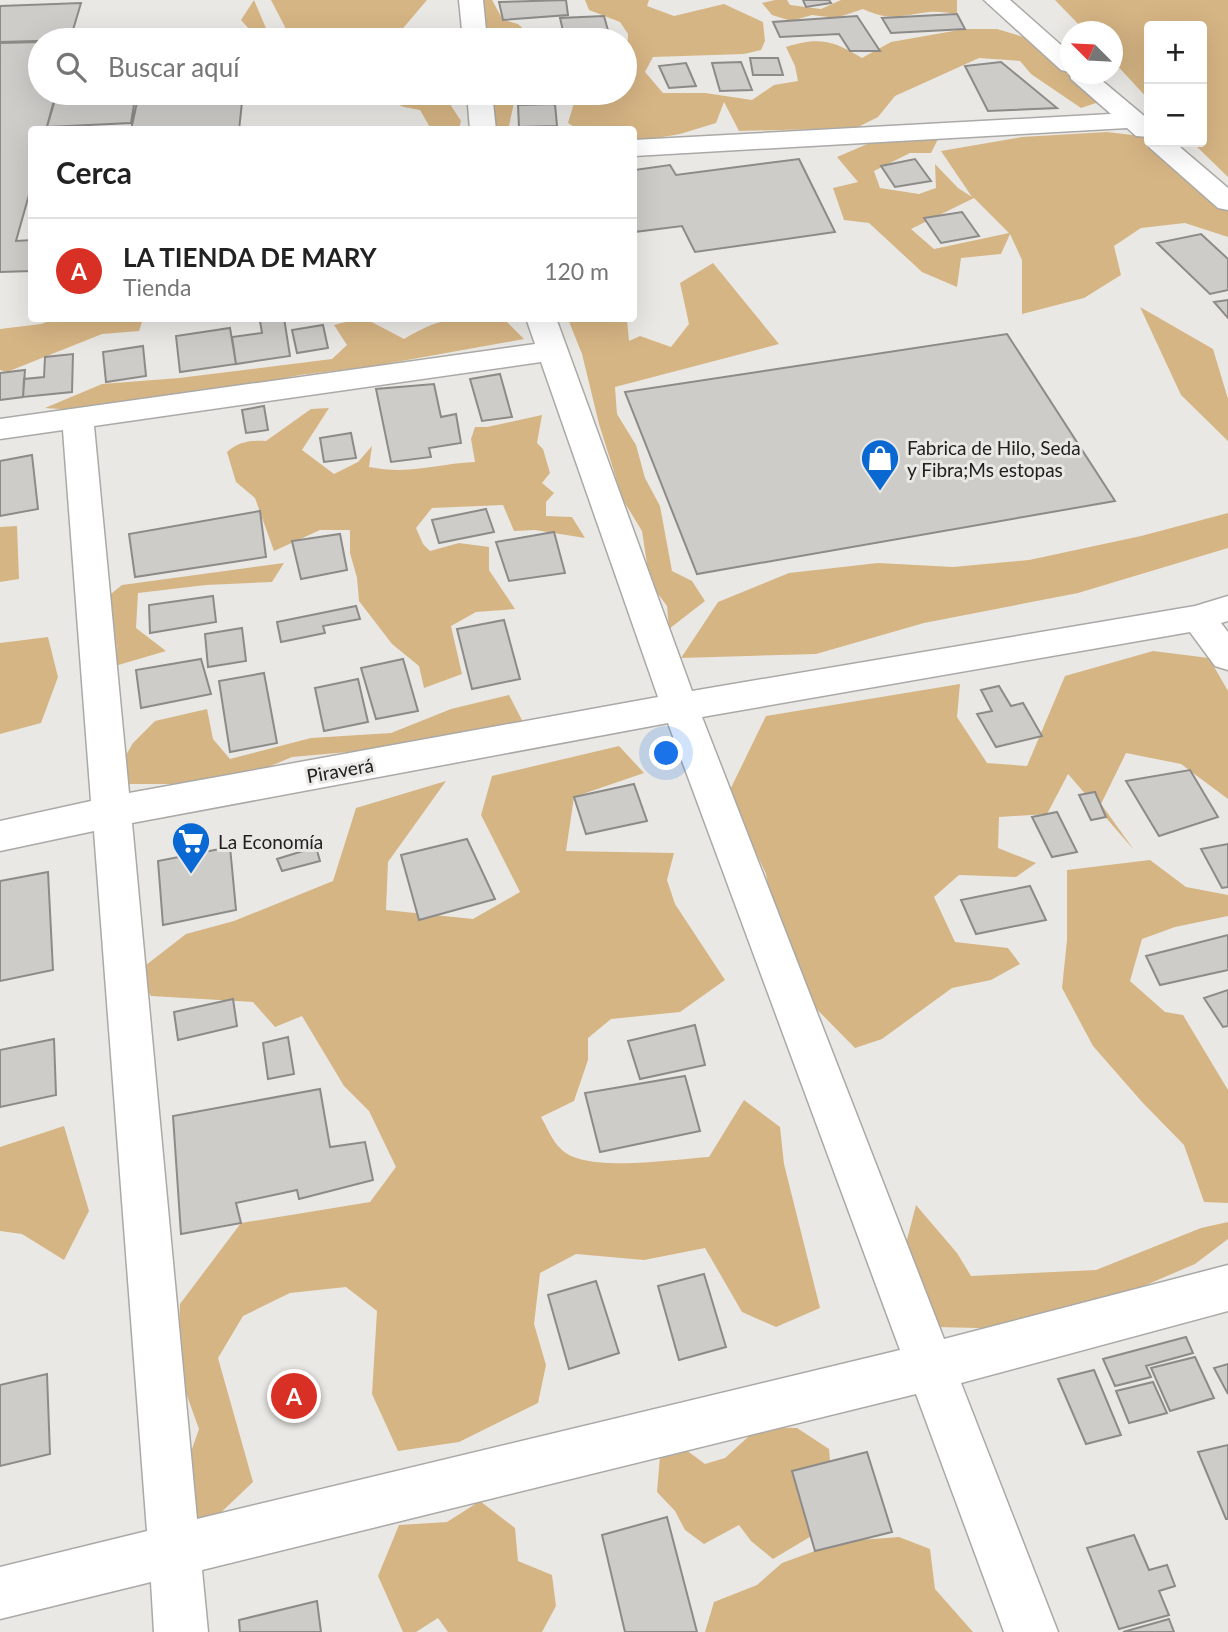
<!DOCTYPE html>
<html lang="es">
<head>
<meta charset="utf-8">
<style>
	body { margin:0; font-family:Lato,sans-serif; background:#f6f6f6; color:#222 }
	.controls { position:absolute; right:21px; top:21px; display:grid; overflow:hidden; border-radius:7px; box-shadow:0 7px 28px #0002 }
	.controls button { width:63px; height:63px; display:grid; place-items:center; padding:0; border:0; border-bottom:2px solid #e0e0e0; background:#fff; color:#222; font:35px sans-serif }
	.compass { position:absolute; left:1060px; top:21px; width:63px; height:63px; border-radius:50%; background:#fff; box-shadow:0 7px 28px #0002; rotate:294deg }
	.you { position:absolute; left:667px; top:754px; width:24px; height:24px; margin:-18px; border:5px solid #fff; border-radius:50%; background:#1a73e8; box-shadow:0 0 0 10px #1a73e833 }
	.badge { display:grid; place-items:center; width:46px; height:46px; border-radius:50%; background:#d93025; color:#fff; font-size:23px; font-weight:700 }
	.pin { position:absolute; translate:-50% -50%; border:4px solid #fff; box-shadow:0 2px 7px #0006 }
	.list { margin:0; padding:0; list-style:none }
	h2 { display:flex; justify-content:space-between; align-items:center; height:91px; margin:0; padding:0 28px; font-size:30px }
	h2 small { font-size:23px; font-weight:400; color:#767676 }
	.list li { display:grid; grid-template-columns:46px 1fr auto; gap:21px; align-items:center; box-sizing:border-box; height:105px; padding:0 28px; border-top:2px solid #e0e0e0 }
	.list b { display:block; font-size:26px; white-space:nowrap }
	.list p { margin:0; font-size:23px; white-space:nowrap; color:#767676 }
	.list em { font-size:23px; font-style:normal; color:#767676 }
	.icon { flex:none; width:38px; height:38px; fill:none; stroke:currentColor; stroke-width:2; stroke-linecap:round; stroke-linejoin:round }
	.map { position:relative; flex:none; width:1228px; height:1632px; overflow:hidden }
	.search { position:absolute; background:#fff; box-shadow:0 7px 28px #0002; left:28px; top:28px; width:609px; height:77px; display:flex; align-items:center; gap:18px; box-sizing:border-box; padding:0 24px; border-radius:38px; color:#767676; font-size:26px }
	.panel { position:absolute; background:#fff; box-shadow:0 7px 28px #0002; left:28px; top:126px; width:609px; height:196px; border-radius:7px }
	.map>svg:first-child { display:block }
</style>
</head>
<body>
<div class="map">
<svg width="1228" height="1632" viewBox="0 0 1228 1632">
	<rect width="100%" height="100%" fill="#eae8e4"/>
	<!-- green -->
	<path fill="#d6b584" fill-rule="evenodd" d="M254,0L271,40H259L241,20Z
		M271,0H427L393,40H284L285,27Z
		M476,0H492L503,20L518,24L530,35L529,40H476L473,21Z
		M585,0H649L647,6L674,16L724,4L763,22L765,41L761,50L744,54L653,57L645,72L663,93H705L752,100L774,85L798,81L795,66L786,47C819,37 832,40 862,58L891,42L965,29H997L1034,40L1070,64V74H1084L1105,100L1081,108L1031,74L1020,61L979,58L895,96L878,117L856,128L739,131L724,102L716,123L680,134L634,142V130L578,129L568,123L577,93H625L628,34L620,22L589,10Z
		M775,0H787L790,5L821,9L841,0H957V14C948,13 938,11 929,12C901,15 891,22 863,9L836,18L812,15L791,21L772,15L762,3Z
		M1055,0H1228V177L1192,142H1202V26H1149V100L1113,61L1112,32L1085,31Z
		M382,93H450L448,101L461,121L459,129H431L420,110L404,107L382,98Z
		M485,93H516L509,126L525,129H487Z
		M1107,132L1149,137V142H1171L1218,195L1228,202V237L1185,223L1141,228L1114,246L1121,275L1084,298L1022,314V260L1010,234L1001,254L961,258L957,287L922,272L869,223L844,220L833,188L858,182L837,157L872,142L941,133L931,153H910L874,171L880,188L919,194L936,188L935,164L958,188L972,197L941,151L1022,137ZM974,198L1009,233L934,249L911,229Z
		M713,263L779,344L615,387L617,414L636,445L645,478L660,506L672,571L692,581L705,601L669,629L667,606L650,583L642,531L623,500L599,424L582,354L568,319H627L629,341L640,336L671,347L689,324L680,283Z
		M1140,307L1213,349L1228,399V441L1181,395Z
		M56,319V318L143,319L139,331L102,334L7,372L0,370V329L41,324Z
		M357,319H366L404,339C446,314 458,319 504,319L524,339L374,366L300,375L205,394L89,411L45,408L102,384L179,378L332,359L347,345L334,325Z
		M329,408L302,450L334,474L358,462L372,446L369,467C411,475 434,464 475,462L471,439L475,427H487L542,415L537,443L543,449L550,473L542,483L554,493L546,502V516L572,517L585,538L535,530L514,531L503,505L432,508L416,528L423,544L430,551L459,543L489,547V570L515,609L476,612L451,626L462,674L424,688L419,666L392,644L359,601L357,578L350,553V530H320L274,551L255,498L236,482L227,452C238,442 251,440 266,441L311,409Z
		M1228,513V548L1078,593L924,623L816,654L681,658L718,602L789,573L878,563L953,567L1029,560L1141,536Z
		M17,526L19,579L0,582V527Z
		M284,563L272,582L206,585L138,593L136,628L166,651L108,668L119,643L100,676L106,598L122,585Z
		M48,637L58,677L41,723L0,734V643Z
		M1153,651L1209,658L1228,691V799L1181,764L1126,753L1101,804L1134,850L1068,774L1047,814L999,817L998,848L1036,863L1016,877L959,875L934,897L955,942L1008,948L1020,964L991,980L952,988L882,1039L855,1048L783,975L766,874L728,794L766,716L960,684L957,717L987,763L1027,766L1065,676Z
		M509,695L526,728L370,750L292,757L228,784H109L133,743L155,721L207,709L213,739L230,759L311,738L391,733L451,709Z
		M619,746L644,773L574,797L566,851L674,853L667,880L675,904L725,980L680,1012L611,1019L588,1038V1060L574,1101L541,1117C547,1127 552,1141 561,1149C585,1174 674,1159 709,1157L744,1100L780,1127L784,1164L820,1308L776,1327L742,1312L705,1248L644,1260L576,1254L540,1273L534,1324L546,1365L538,1403L459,1442L398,1451L372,1394L377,1311L346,1287L290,1293L243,1316L218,1358L253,1482L192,1540L186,1466L199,1429L177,1368L180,1304L241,1223L370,1202L396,1167L369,1111L344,1086L302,1016L275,1027L253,1002L151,996L137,972L186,934L234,921L333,881L356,808L446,781L388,862L386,910L473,919L520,892L481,815L492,776Z
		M1150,860L1186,887L1228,895V916L1175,927L1142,939L1130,981L1165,1012L1183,1015L1228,1090V1203L1204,1202L1184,1145L1142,1102L1093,1046L1062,988L1067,940V870Z
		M64,1126L89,1211L64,1260L22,1234L0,1231V1147Z
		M916,1205L957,1253L971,1276L1096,1270L1201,1228L1228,1222V1239L1195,1264L1132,1291L1058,1330L936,1327L904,1251Z
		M759,1427L797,1428L829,1449L832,1484L818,1532L773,1559L751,1541L739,1525L704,1544L685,1530L675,1511L657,1492L660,1456L686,1450L705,1464L725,1458Z
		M480,1501L515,1528L518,1561L552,1575L556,1606L542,1632H448L438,1618L416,1632H403L378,1576L399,1525L447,1522Z
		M899,1537L930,1549L935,1589L973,1632H705L714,1602L757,1585L782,1563L823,1548L859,1540Z"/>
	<!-- building -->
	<path fill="#ceccc8" stroke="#8d8b88" stroke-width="2" d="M566,0L568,15L503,20L499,2Z
		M803,0H829L831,3L806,7Z
		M81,3L70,40L0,42V6Z
		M957,14L965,29L891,33L882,18Z
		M604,16L609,34L564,35L560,18Z
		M857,16L880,51H850L839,34L780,37L773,22Z
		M249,33L248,40H150L151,37Z
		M40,42V93H56L46,130H32V184L16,241L32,240V271L0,272V43Z
		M750,58H778L783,75H753Z
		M741,62L752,90L720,91L712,63Z
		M1001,62L1057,108L988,111L965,66Z
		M686,63L696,86L669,88L659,66Z
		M57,93H136L131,123L47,127Z
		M139,93H243L239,130H131Z
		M555,104L557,126L519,127L518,105Z
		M799,159L835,232L695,252L682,226L634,232V170L670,165L676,175Z
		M915,159L931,181L895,187L881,166Z
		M962,212L979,236L941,243L924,218Z
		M1201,234L1228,259V290L1210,294L1157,243Z
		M1228,300V318L1214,302Z
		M284,318L290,356L236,364L232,337L262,333L260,321Z
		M323,325L328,348L297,353L292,330Z
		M230,328L236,364L180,372L176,336Z
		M1007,334L1115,501L697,574L625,392Z
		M143,346L146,376L106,382L103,352Z
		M73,354L72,392L23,397L24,379L44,377L45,357Z
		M25,370L23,397L0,400V373Z
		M500,374L512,417L482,421L470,379Z
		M434,384L441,417L456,414L461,443L429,448L431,457L391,462L376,389Z
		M264,406L268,430L246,433L242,410Z
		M351,433L356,458L324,462L320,438Z
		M32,455L38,509L0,516V461Z
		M486,509L494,532L439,543L432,520Z
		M260,511L266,557L135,577L129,534Z
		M554,532L565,573L509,581L496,542Z
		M340,534L347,570L301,579L292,541Z
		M213,596L216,622L150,633L149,605Z
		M356,606L360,619L323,626L325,633L281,642L277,622Z
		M504,620L520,679L472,689L457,629Z
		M242,628L246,661L208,667L205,634Z
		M201,659L211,694L141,708L136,670Z
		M403,659L418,711L376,719L361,668Z
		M264,673L277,743L230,752L219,681Z
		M358,679L368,722L324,731L315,688Z
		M999,686L1011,706L1023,703L1042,736L996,747L977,714L992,711L981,690Z
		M1190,770L1218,817L1159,836L1126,781Z
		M634,784L647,821L586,834L574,797Z
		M1095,792L1106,817L1091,820L1079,795Z
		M1057,812L1077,852L1052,857L1032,817Z
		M467,839L495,899L419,920L401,855Z
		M1228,844V887L1222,888L1201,849Z
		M230,847L236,910L163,925L158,861Z
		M316,847L320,861L282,871L277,859Z
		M48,872L53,970L0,981V881Z
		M1030,886L1046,920L976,934L961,900Z
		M1228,935V970L1160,985L1146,956Z
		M1228,990V1026L1223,1027L1204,998Z
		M233,999L237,1026L178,1040L174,1012Z
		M695,1025L705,1065L640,1079L628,1041Z
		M288,1037L294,1074L268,1079L263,1043Z
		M54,1039L56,1095L0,1107V1050Z
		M685,1076L700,1131L600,1152L585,1093Z
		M320,1089L330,1147L365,1142L373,1180L299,1199L297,1190L236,1203L241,1223L181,1234L173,1116Z
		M704,1274L726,1347L679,1360L658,1286Z
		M596,1281L619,1353L569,1369L548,1295Z
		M1186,1337L1193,1353L1146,1366L1151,1377L1115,1386L1103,1359Z
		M1195,1357L1214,1398L1170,1411L1151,1368Z
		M1228,1364V1394L1214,1368Z
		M1094,1370L1121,1435L1086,1444L1058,1379Z
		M47,1374L50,1454L0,1466V1385Z
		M1153,1382L1167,1413L1129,1423L1116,1391Z
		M1228,1445V1519H1226L1198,1452Z
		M867,1452L892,1532L815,1551L792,1471Z
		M667,1517L697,1632H625L602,1535Z
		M1134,1535L1149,1570L1167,1565L1175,1586L1159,1591L1169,1615L1119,1629L1087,1548Z
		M317,1601L321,1632H240L239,1620Z
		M1169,1619L1174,1632H1123Z"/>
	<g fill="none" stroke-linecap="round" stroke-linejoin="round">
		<!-- street casing -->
		<g stroke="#aba9a6" stroke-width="3">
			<path id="street" d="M459,0H483L487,40H463Z
				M984,0H1010L1070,53V74H1094L1149,120V137L1136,136L1127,128L634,156V140L1111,114L1071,79L1069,72L1061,70Z
				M467,93H492L496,130H470Z
				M1149,137V142H1174L1228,188V210L1218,208L1150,148L1146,142Z
				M526,318H556L692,691L1195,606L1228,596V621L1221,623L1228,632V670L1215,666L1190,632L702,717L944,1339L1228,1265V1311L961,1383L1058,1632H1004L916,1394L202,1570L208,1632H154L151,1582L0,1619V1567L147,1531L94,831L0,851V821L91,801L63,430L0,439V419L535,344ZM541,362L658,697L129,793L94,426ZM668,723L900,1350L197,1519L132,823Z"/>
		</g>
		<!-- street -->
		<use href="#street" fill="#fff" fill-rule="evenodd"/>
	</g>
	<!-- icons -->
	<defs>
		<g id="shop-pin" transform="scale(2.0125)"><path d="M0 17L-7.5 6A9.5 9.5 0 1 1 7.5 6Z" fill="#0968d1" stroke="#eae8e4"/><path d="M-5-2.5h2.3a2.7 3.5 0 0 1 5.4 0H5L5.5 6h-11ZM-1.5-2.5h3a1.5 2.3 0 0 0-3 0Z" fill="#fff"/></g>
		<g id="supermarket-pin" transform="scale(2.0125)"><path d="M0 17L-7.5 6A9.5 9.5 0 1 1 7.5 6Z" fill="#0968d1" stroke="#eae8e4"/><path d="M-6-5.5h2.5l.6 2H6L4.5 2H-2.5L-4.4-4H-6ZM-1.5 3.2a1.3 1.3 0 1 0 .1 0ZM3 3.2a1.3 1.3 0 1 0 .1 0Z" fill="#fff"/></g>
	</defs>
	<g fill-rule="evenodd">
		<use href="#shop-pin" x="880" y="458"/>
		<use href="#supermarket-pin" x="191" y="841"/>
	</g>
	<g text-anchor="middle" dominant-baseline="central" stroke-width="6" stroke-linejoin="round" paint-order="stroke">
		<!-- poi labels -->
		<g font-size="19" fill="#21201e" stroke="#eae8e4" text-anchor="start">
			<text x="907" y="447">Fabrica de Hilo, Seda<tspan x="907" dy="22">y Fibra;Ms estopas</tspan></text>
			<text x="218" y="841">La Economía</text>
		</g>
		<!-- street labels -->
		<g font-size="19" fill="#21201e" stroke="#eae8e4">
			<text transform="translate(340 770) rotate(-10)">Piraverá</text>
		</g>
	</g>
</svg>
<div class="controls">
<button>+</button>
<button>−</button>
</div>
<svg class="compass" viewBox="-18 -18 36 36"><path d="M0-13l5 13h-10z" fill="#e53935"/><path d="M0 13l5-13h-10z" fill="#767676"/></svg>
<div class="you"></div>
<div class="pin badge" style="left:294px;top:1396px">A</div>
<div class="search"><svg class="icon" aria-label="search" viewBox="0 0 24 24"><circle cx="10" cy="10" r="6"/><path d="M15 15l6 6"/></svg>Buscar aquí</div>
<section class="panel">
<h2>Cerca<small></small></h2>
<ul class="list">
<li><span class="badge">A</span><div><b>LA TIENDA DE MARY</b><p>Tienda</p></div><em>120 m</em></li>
</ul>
</section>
</div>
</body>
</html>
